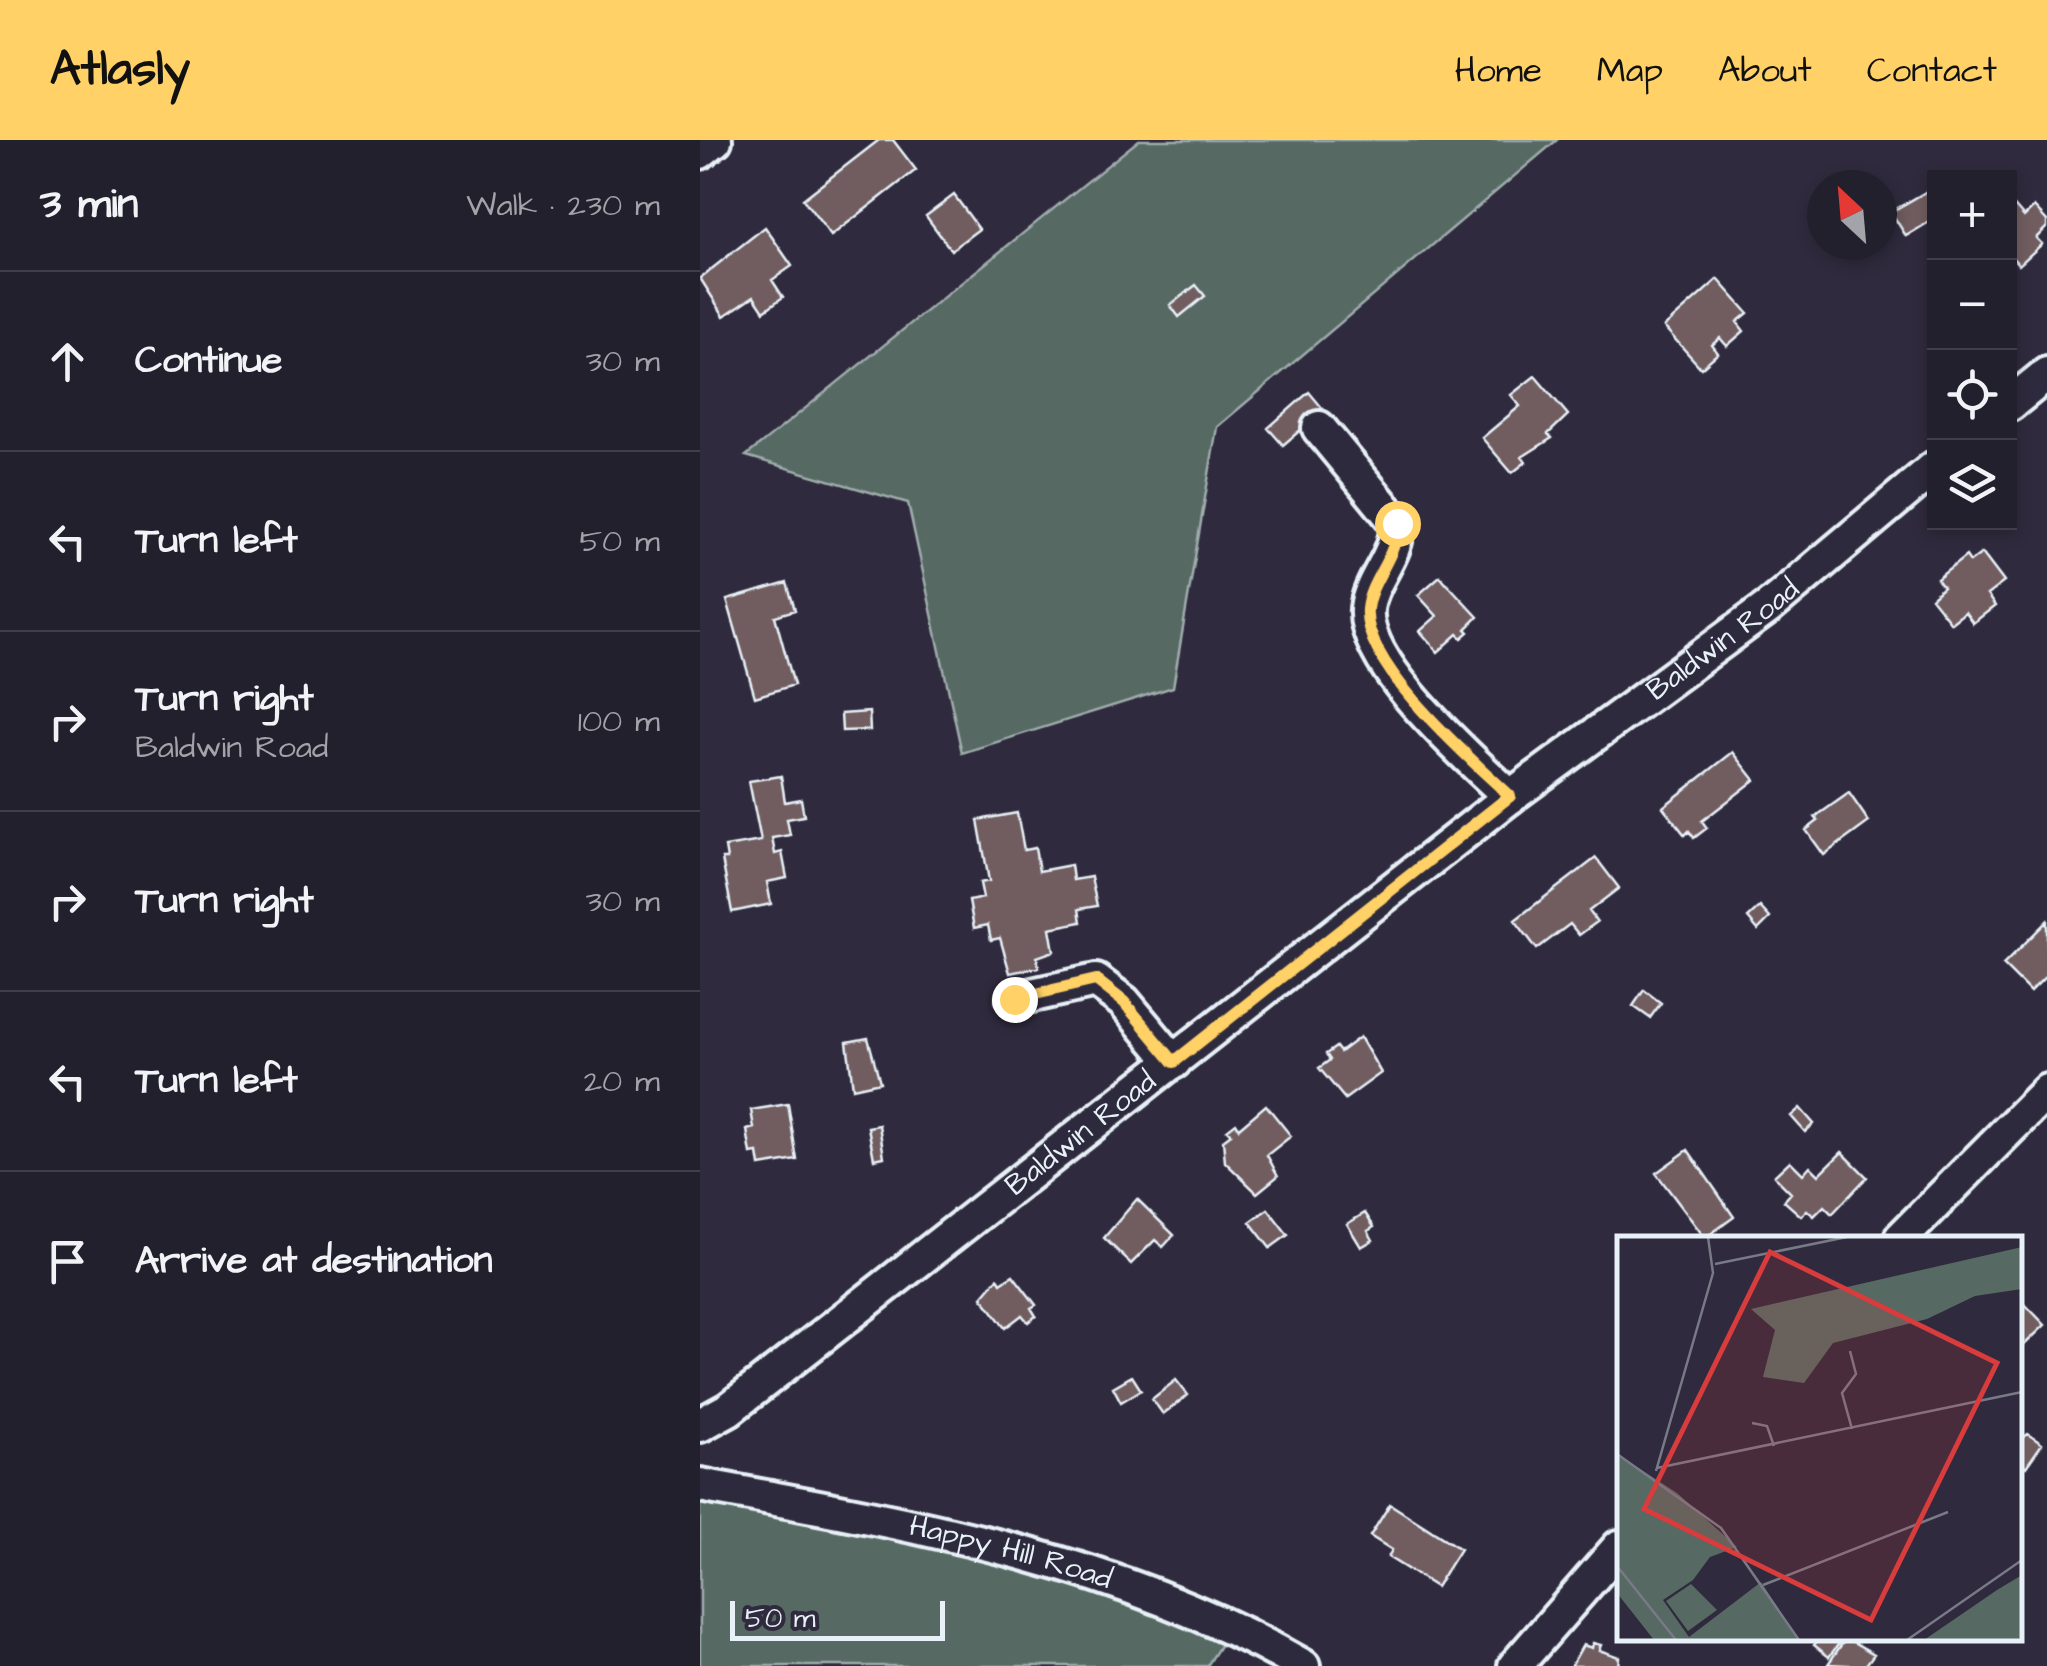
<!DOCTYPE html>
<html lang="en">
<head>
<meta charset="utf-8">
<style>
	body { margin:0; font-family:"Architects Daughter",sans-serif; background:#2b2836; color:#f1f3f6 }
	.controls { position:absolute; right:30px; top:30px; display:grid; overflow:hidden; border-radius:0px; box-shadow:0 5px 15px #0003 }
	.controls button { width:90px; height:90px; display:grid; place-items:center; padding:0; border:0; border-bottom:2px solid #403e4a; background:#23202e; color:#f1f3f6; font:50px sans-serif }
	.compass { position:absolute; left:1107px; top:30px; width:90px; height:90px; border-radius:50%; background:#23202e; box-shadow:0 5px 15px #0003; rotate:334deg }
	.scale { position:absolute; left:30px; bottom:25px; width:215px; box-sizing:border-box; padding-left:10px; border:5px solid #e8f1f8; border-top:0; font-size:28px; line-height:35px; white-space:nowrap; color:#e8f1f8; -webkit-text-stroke:8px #2f2a3d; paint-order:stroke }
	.stop { position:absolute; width:30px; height:30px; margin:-22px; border:8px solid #ffd166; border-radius:50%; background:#fff }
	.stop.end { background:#ffd166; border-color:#fff; box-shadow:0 2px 10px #0008 }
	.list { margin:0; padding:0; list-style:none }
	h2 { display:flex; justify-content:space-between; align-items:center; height:130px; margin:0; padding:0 40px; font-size:42px }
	h2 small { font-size:32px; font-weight:400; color:#a3a3aa }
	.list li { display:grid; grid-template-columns:65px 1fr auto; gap:30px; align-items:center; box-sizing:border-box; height:180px; padding:0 40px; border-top:2px solid #403e4a }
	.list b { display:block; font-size:38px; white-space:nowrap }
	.list p { margin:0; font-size:32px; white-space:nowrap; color:#a3a3aa }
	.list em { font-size:32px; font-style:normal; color:#a3a3aa }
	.icon { flex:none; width:55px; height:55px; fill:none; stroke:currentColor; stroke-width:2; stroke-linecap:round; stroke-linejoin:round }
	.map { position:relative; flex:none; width:1347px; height:1526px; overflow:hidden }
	header { display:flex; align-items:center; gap:60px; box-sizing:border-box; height:140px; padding:0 50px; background:#ffd166; color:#111 }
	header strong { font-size:48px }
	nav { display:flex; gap:55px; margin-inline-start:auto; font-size:35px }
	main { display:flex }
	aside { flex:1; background:#23202e }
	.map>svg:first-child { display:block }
</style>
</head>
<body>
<header>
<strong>Atlasly</strong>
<nav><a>Home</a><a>Map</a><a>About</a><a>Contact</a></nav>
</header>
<main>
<aside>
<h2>3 min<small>Walk · 230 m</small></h2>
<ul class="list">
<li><svg class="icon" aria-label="ahead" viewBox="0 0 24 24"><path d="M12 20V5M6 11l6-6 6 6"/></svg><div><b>Continue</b></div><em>30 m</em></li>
<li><svg class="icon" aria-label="left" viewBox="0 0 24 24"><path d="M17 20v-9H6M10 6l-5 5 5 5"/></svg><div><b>Turn left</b></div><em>50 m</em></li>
<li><svg class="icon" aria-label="right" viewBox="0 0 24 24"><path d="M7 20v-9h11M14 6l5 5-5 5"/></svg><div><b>Turn right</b><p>Baldwin Road</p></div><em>100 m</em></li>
<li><svg class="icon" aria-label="right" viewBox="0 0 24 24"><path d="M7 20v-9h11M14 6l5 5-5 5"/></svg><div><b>Turn right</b></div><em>30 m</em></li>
<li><svg class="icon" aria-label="left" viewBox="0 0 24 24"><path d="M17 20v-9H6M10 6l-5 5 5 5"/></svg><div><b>Turn left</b></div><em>20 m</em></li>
<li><svg class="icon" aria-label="arrive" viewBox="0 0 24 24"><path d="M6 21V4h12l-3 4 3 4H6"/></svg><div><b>Arrive at destination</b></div></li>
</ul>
</aside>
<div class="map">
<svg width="1347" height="1526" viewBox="0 0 1347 1526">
	<rect width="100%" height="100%" fill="#2f2a3d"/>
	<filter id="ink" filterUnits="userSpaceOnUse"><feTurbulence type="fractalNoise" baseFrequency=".01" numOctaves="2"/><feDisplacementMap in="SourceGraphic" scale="20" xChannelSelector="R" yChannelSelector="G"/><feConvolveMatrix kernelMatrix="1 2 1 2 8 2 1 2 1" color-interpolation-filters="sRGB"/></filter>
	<g filter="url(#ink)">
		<!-- green -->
		<path fill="#566962" stroke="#9fadad" stroke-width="2.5" d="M439,0H857L517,287L473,547L262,613L208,363L46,316Z
			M0,1345L121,1368L532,1487L507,1526H0Z"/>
		<!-- building -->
		<path fill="#715d5e" stroke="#e8f1f8" stroke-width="2.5" d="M179,0H193L216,30L131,96L103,59Z
			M1229,50L1234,59V79L1206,96L1191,72Z
			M254,55L279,89L251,110L226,76Z
			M1310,61L1324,77L1334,67L1347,81V87L1336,98L1342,104L1319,125L1310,115Z
			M65,87L92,126L72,140L83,157L64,171L54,156L24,176L0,138Z
			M1018,139L1048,173L1037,182L1044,191L1027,206L1020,198L1012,205L1018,213L1001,228L964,187Z
			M496,145L505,156L479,177L470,165Z
			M835,236L868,275L848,294L852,298L822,317L826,322L812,333L782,298L820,266L811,255Z
			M609,252L624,270L583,305L568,288Z
			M1282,413L1304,442L1287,455L1295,466L1273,483L1265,472L1251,483L1231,458L1243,447L1237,439L1266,416L1270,422Z
			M740,436L778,477L766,489L769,492L762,498L758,494L738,512L720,491L737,476L718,455Z
			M87,443L95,470L75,476L94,545L55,557L27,460Z
			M169,572L170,590L142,591L141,574Z
			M1033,612L1055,640L1002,681L1007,688L994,698L989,691L985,695L963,667Z
			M81,636L85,662L101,659L104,676L87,679L90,695L72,698L75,714L82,712L87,738L67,742L71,764L32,772L22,719H27L25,707L61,701L49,641Z
			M1149,653L1169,682L1124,715L1106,690L1118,681L1115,677Z
			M317,673L324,710L335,708L339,731L371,725L373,740L391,737L397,766L379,769L381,782L350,788L354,811L337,817L339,827L310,833L300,798L291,800L288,785L274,788L269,761L283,758L280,743L289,741L278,680Z
			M896,718L919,748L889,771L897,782L879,795L870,784L837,809L815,780Z
			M1060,767L1070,778L1058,790L1048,778Z
			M1347,781V835L1330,852L1303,825Z
			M944,850L961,863L950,878L933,866Z
			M660,897L681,933L645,959L619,928L630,920L626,914L636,907L640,912Z
			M168,898L180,942L153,948L147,902Z
			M88,964L97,1020L60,1026L58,1013L51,1014L47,990L54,988L51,970Z
			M566,965L591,996L567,1015L578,1036L557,1053L525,1022L523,1000L531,994L527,990L536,983L539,988Z
			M1100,968L1114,984L1105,992L1091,976Z
			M179,985L184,1017L174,1019L168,987Z
			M988,1010L1034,1077L1005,1098L956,1033Z
			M1142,1012L1167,1037L1132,1074L1124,1066L1114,1076L1107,1070L1101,1076L1084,1061L1091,1053L1074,1036L1090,1021L1103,1034L1110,1026L1119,1035Z
			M437,1059L474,1095L463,1107L455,1100L431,1124L404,1098Z
			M568,1069L588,1095L570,1108L550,1082Z
			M665,1073L674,1087L668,1091L673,1100L661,1107L647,1084Z
			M313,1135L336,1165L331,1168L336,1176L328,1182L322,1175L305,1188L282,1157L298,1138L301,1143Z
			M1320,1159L1345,1185L1320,1209Z
			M432,1236L441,1250L421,1262L413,1247Z
			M476,1240L488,1255L463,1274L452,1259Z
			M1328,1294L1342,1304L1326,1327L1320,1322V1300Z
			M690,1364L760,1409L736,1447L688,1417L692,1410L670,1396Z
			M1119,1498H1143L1129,1517L1114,1505Z
			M1146,1498L1174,1514L1165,1526L1128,1524Z
			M893,1503L901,1505L899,1510L919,1517L918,1526H871L883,1505L892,1508Z"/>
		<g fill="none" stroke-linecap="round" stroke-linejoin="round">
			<!-- minor casing -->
			<g stroke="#e8f1f8" stroke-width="40">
				<g id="minor">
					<path d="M0,12L15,0"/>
					<path d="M1310,264L1347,234"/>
					<path d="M619,288L697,383C699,415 670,439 667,469C662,526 771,619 810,657"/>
					<path d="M314,859L396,841L424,862L474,922"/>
					<path d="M1201,1098L1347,951"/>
					<path id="s1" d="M0,1285L29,1269L810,657L1070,466L1234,328"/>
					<path id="s2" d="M0,1345C207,1383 419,1419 603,1526"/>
					<path d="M815,1526L919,1407"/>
				</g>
			</g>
			<!-- minor -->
			<use href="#minor" stroke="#2f2a3d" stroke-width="32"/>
		</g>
	</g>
	<g fill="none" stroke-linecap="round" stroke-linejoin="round" filter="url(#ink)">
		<!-- route -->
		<path stroke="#ffd166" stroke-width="12" d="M314,859L396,840L424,862L474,922L810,656C771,619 662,526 667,469C670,439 699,415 697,383"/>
	</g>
	<g text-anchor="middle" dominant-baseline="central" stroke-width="9" stroke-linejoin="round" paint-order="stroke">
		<!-- street labels -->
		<g font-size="30" fill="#e8f1f8" stroke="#2f2a3d">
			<text stroke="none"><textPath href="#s1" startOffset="1290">Baldwin Road</textPath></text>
			<text stroke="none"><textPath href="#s1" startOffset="480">Baldwin Road</textPath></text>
			<text stroke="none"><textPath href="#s2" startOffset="318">Happy Hill Road</textPath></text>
		</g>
	</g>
	<!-- overview -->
	<g transform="translate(917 1096)">
		<rect width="405" height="405" fill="#2f2a3d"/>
		<path d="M405,11V53L358,60L310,83L216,107L187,147L146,141L158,94L134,73ZM0,218L60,257L120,311L93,321L76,344L46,364L72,401L144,346L182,404H37L0,357ZM405,339V404H307L380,354ZM74,348L100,374L71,395L49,365Z" fill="#566962"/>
		<path fill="none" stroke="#797a88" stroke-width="2.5" d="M98,28L230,1M233,115L239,138L225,157L235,193M135,187L150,190L157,210M0,218L104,292L182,404M40,232L405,156M39,235L96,37L91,1M0,330L59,404M146,349L331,276M290,404L405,324"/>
		<path fill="#d83c3d" fill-opacity="0.15" stroke="#d83c3d" stroke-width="5" d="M153,16L380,127L254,384L27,273Z"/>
		<rect width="405" height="405" fill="none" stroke="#e8f1f8" stroke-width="5"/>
	</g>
</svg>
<div class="controls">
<button>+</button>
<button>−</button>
<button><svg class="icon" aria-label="locate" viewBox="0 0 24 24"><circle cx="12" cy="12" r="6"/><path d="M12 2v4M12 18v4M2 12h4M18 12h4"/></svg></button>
<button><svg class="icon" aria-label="layers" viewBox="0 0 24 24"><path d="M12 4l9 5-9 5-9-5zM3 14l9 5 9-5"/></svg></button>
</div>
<svg class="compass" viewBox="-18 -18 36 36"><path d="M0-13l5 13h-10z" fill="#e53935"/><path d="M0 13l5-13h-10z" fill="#a3a3aa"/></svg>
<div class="scale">50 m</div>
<div class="stop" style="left:697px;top:383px"></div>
<div class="stop end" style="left:314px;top:859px"></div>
</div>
</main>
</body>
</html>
